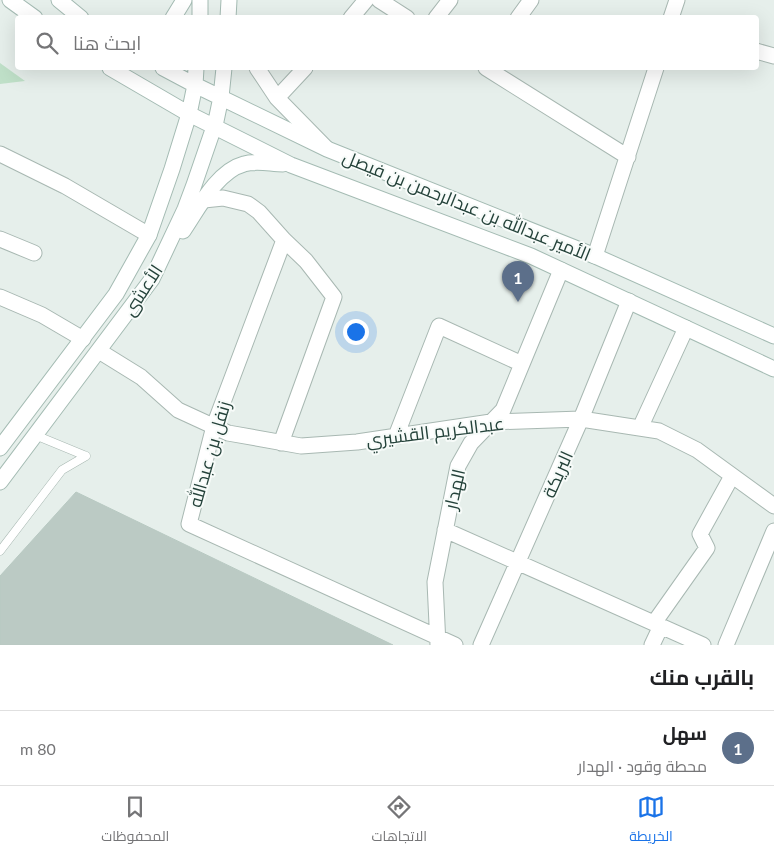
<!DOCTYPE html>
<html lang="ar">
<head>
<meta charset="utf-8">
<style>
	body { margin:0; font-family:Lato,Cairo,sans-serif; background:#f2f2f2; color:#202124; direction:rtl }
	.you { position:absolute; left:355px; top:331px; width:18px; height:18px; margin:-12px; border:4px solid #fff; border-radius:50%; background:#1a73e8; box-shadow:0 0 0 8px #1a73e833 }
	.badge { display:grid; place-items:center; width:32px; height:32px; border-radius:50%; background:#1a73e8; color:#fff; font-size:16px; font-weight:700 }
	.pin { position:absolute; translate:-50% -41px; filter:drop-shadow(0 1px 2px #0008) }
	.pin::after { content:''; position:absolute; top:26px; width:18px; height:15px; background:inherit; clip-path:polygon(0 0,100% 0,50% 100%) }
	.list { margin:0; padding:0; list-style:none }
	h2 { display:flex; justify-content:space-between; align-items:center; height:65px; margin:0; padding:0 20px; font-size:21px }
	h2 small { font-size:16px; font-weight:400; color:#757577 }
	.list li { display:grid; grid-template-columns:32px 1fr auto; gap:15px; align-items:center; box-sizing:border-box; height:75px; padding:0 20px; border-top:1px solid #e0e0e0 }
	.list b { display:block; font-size:19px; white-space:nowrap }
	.list p { margin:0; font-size:16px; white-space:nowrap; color:#757577 }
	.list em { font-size:16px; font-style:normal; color:#757577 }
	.icon { flex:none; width:28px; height:28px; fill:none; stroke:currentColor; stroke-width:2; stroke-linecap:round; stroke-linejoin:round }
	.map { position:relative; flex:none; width:774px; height:645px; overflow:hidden; direction:ltr }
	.search { position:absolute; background:#fff; box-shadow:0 5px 20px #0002; left:15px; right:15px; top:15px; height:55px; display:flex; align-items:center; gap:12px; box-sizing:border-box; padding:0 18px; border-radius:5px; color:#757577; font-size:19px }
	.sheet { height:140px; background:#fff }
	nav { display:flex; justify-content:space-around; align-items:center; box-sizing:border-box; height:70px; border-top:1px solid #e0e0e0; background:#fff; font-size:14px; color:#757577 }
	nav a { display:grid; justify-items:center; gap:2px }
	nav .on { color:#1a73e8 }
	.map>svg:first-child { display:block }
</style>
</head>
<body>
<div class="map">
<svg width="774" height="645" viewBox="0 0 774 645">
	<rect width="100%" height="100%" fill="#e6efeb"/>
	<!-- green -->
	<path fill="#bfe0c8" d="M0,63L25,81L0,84Z"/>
	<!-- building -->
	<path fill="#bbcac4" stroke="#b8c9c2" d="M76,492L393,645H0V576Z"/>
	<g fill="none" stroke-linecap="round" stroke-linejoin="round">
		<!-- lane casing -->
		<g stroke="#a8b8b2" stroke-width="9">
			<path id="lane" d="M35,435L86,456
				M0,551L62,470L86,456"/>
		</g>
		<!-- street casing -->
		<g stroke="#a8b8b2" stroke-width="17">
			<path id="street" d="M379,0L407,18
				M351,18L366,0
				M436,18L450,0
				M518,18L531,0
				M671,18L677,0
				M756,51L774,56
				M257,68L277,98L326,148
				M486,68L628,157
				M277,98L305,68
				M0,154L65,186L149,235
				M194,205L204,200L223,198L248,204L259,212L284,240L306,261L334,297L281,443
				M0,239L34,253
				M284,240L214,426L189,524L455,645
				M595,256L656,68
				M0,297L42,315L83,339
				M99,351L141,377L178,410L228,433L301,446L357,442L491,422L581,419L659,431L697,450L774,506
				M640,428L686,328
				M396,436L439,326L522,364
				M445,530L703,645
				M654,623L707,548L700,534L732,476
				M438,645L435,582L458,466L471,443L503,410L561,270
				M481,645L581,419L629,301
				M652,645L661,626
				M726,645L774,531"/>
		</g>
		<!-- secondary casing -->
		<g stroke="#a4bbb3" stroke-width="17">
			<path id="secondary" d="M10,0L35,18
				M59,0L81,18
				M173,18L184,0
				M200,18V0
				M228,18L229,0
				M110,68L189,114L291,165L531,256L774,369
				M163,68L195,85L327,149L595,256L774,336
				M183,231C198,209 217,171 244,164C256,160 271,164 283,164
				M0,448L116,294L149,235L172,169L189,114L195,85L196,68
				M0,482L152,279L185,209L194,185L216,121L221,97L224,68"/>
		</g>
		<!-- lane -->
		<use href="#lane" stroke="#fff" stroke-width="8"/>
		<!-- street -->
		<use href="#street" stroke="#fff" stroke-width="15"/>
		<!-- secondary -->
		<use href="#secondary" stroke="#fff" stroke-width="15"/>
	</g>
	<g text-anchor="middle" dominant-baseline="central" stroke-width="4" stroke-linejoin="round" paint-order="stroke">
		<!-- street labels -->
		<g font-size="18" fill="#24423a" stroke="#f7fbf9">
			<text transform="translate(467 205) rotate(22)">الأمير عبدالله بن عبدالرحمن بن فيصل</text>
			<text transform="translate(142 290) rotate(-57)">الأعشى</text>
			<text transform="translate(435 431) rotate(-7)">عبدالكريم القشيري</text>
			<text transform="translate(209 454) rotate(-74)">زنفل بن عبدالله</text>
			<text transform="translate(557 474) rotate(-66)">البريكة</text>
			<text transform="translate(454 489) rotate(-77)">الهدار</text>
		</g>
	</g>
</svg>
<div class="you"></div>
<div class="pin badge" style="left:518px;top:302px;background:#5c6f8a">1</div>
<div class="search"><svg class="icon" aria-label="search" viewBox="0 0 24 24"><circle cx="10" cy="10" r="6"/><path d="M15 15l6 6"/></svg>ابحث هنا</div>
</div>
<section class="sheet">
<h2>بالقرب منك<small></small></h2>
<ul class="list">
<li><span class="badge" style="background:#5c6f8a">1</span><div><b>سهل</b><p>محطة وقود · الهدار</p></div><em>80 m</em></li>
</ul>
</section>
<nav>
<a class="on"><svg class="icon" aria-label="map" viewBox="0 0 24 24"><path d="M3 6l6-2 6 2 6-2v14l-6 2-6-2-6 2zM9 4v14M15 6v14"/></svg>الخريطة</a>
<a><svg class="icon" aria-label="directions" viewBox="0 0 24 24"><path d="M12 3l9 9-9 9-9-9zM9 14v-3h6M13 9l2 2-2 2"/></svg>الاتجاهات</a>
<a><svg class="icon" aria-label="saved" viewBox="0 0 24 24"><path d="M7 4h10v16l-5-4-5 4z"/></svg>المحفوظات</a>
</nav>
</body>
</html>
